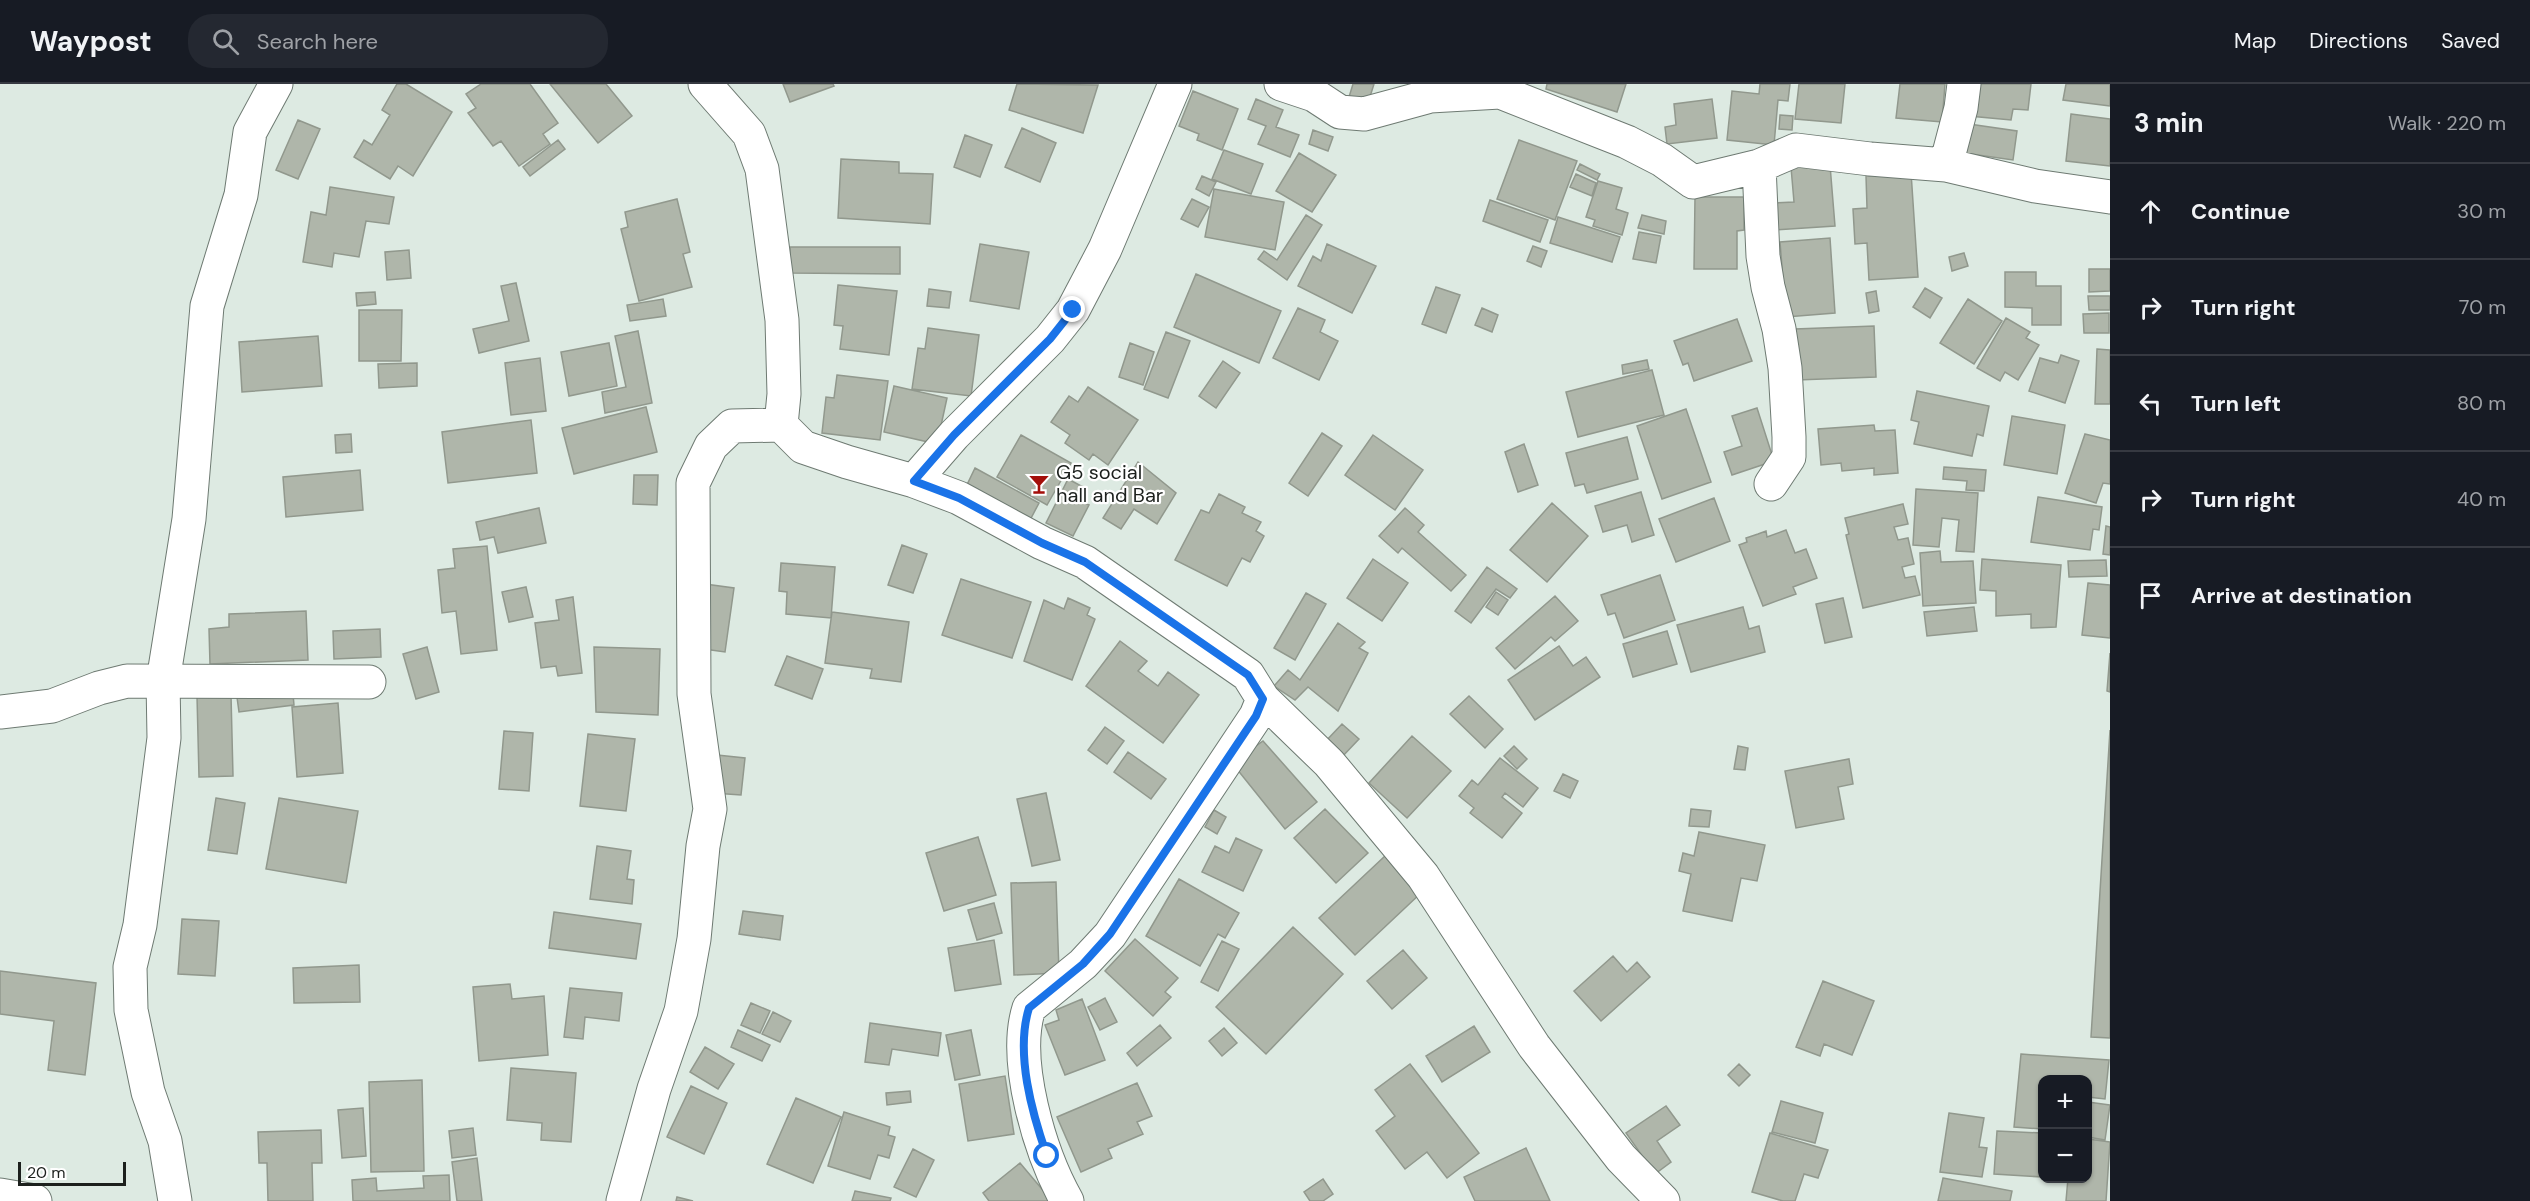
<!DOCTYPE html>
<html lang="en">
<head>
<meta charset="utf-8">
<style>
	body { margin:0; font-family:"DM Sans",sans-serif; background:#242831; color:#f1f3f6 }
	.controls { position:absolute; right:18px; bottom:18px; display:grid; overflow:hidden; border-radius:12px; box-shadow:0 2px 4px #0004 }
	.controls button { width:54px; height:54px; display:grid; place-items:center; padding:0; border:0; border-bottom:2px solid #363941; background:#171b24; color:#f1f3f6; font:30px sans-serif }
	.scale { position:absolute; left:18px; bottom:15px; width:108px; box-sizing:border-box; padding-left:6px; border:3px solid #1c201d; border-top:0; font-size:16px; line-height:21px; white-space:nowrap; color:#1c201d; -webkit-text-stroke:4px #fff; paint-order:stroke }
	.stop { position:absolute; width:18px; height:18px; margin:-14px; border:4px solid #1a73e8; border-radius:50%; background:#fff }
	.stop.end { background:#1a73e8; border-color:#fff; box-shadow:0 2px 6px #0008 }
	.list { margin:0; padding:0; list-style:none }
	h2 { display:flex; justify-content:space-between; align-items:center; height:78px; margin:0; padding:0 24px; font-size:26px }
	h2 small { font-size:20px; font-weight:400; color:#9ea1a6 }
	.list li { display:grid; grid-template-columns:39px 1fr auto; gap:18px; align-items:center; box-sizing:border-box; height:96px; padding:0 24px; border-top:2px solid #363941 }
	.list b { display:block; font-size:22px; white-space:nowrap }
	.list em { font-size:20px; font-style:normal; color:#9ea1a6 }
	.icon { flex:none; width:33px; height:33px; fill:none; stroke:currentColor; stroke-width:2; stroke-linecap:round; stroke-linejoin:round }
	.map { position:relative; flex:none; width:2110px; height:1117px; overflow:hidden }
	header { display:flex; align-items:center; gap:36px; box-sizing:border-box; height:84px; padding:0 30px; background:#171b24; border-bottom:2px solid #363941 }
	header strong { font-size:28px }
	nav { display:flex; gap:33px; margin-inline-start:auto; font-size:21px }
	.search { width:420px; height:54px; background:#242831; display:flex; align-items:center; gap:15px; box-sizing:border-box; padding:0 21px; border-radius:24px; color:#9ea1a6; font-size:22px }
	main { display:flex }
	aside { flex:1; background:#171b24 }
	.map>svg:first-child { display:block }
</style>
</head>
<body>
<header>
<strong>Waypost</strong>
<div class="search"><svg class="icon" aria-label="search" viewBox="0 0 24 24"><circle cx="10" cy="10" r="6"/><path d="M15 15l6 6"/></svg>Search here</div>
<nav><a>Map</a><a>Directions</a><a>Saved</a></nav>
</header>
<main>
<div class="map">
<svg width="2110" height="1117" viewBox="0 0 2110 1117">
	<rect width="100%" height="100%" fill="#ddeae2"/>
	<!-- building -->
	<path fill="#afb6aa" stroke="#91988d" stroke-width="1.5" d="M397,0H406L452,28L413,92L398,82L390,95L354,73L364,56L372,61L390,31L382,26Z
		M481,0H530L558,39L543,50L550,60L519,82L501,57L493,62L468,29L476,24L466,10Z
		M550,0H606L632,32L598,59Z
		M783,0H833L834,2L790,18Z
		M1017,0L1098,1L1083,49L1009,26Z
		M1353,0H1374L1368,19L1349,13Z
		M1547,0H1626L1617,28L1546,5Z
		M1760,0H1790L1788,17L1778,16L1774,61L1727,56L1732,7L1759,10Z
		M1799,0H1845L1841,39L1795,35Z
		M1900,0H1945L1942,38L1896,34Z
		M1972,0H2031L2028,26L2013,25L2011,36L1969,32Z
		M2066,0H2110V22L2063,16Z
		M1193,7L1238,25L1222,66L1197,56L1199,50L1179,42Z
		M1256,15L1283,26L1276,43L1299,51L1290,73L1258,60L1266,42L1248,35Z
		M1712,15L1717,54L1667,60L1665,43L1676,41L1674,20Z
		M2071,30L2110,35V82L2066,77Z
		M1780,31L1793,32L1792,46L1779,45Z
		M298,36L320,45L298,95L276,86Z
		M1969,40L2017,47L2013,76L1964,69Z
		M1022,44L1056,59L1040,98L1005,83Z
		M1313,46L1333,53L1328,67L1309,60Z
		M965,51L992,61L980,93L954,83Z
		M558,56L565,65L530,92L523,83Z
		M1519,56L1577,77L1555,136L1497,115Z
		M1224,66L1263,80L1251,110L1212,95Z
		M1299,69L1336,91L1312,128L1276,107Z
		M841,75L899,78V89L933,90L930,140L838,134Z
		M1580,80L1600,90L1597,96L1577,86Z
		M1830,81L1835,142L1775,146L1773,119L1794,118L1791,83Z
		M1911,88L1918,193L1869,196L1867,159L1855,160L1853,125L1867,124L1866,92Z
		M1576,90L1596,99L1592,112L1570,103Z
		M1202,92L1216,98L1209,112L1196,105Z
		M1598,97L1622,104L1616,125L1628,129L1622,151L1593,142L1595,136L1586,133Z
		M330,103L394,113L389,140L366,137L359,173L334,169L332,183L303,178L311,128L326,131Z
		M1214,105L1284,118L1275,166L1205,153Z
		M1695,113H1744V146L1737,147V185H1694Z
		M677,115L690,168L683,170L692,203L639,217L621,145L628,143L625,128Z
		M1192,115L1209,123L1198,143L1181,135Z
		M1490,116L1548,136L1540,158L1483,137Z
		M1306,131L1322,141L1287,196L1258,175L1264,167L1277,176Z
		M1642,131L1666,137L1664,150L1638,144Z
		M1558,133L1620,153L1612,178L1550,159Z
		M1639,148L1661,152L1656,179L1633,175Z
		M1830,154L1835,229L1786,233L1780,158Z
		M980,160L1029,168L1019,225L970,217Z
		M1327,160L1376,182L1352,229L1298,202L1313,172L1321,177Z
		M1533,162L1547,167L1541,183L1527,177Z
		M790,163H900V190L790,189Z
		M409,166L411,194L387,196L385,168Z
		M1964,169L1968,182L1952,187L1949,173Z
		M2089,185H2110V207L2089,208Z
		M2005,188H2036V202H2061V241H2032V224L2005,223Z
		M1196,190L1281,227L1259,279L1174,243Z
		M516,199L529,257L479,269L473,245L509,237L501,202Z
		M838,201L897,207L889,271L840,265L843,242L834,241Z
		M1436,203L1460,211L1446,249L1422,240Z
		M1925,204L1942,214L1930,234L1913,223Z
		M929,205L951,208L949,224L927,222Z
		M1876,207L1879,227L1869,229L1866,209Z
		M375,208L376,220L357,222L356,209Z
		M2088,212H2110V226H2089Z
		M663,215L666,232L630,237L627,221Z
		M1968,215L2002,237L1974,280L1940,259Z
		M1298,224L1325,236L1320,248L1338,257L1319,296L1273,274Z
		M1482,224L1498,231L1492,248L1475,241Z
		M359,226H402L401,277H359Z
		M2109,229V249H2084L2083,230Z
		M2006,234L2030,248L2026,254L2039,261L2018,296L2005,288L2000,297L1977,284Z
		M1737,235L1752,277L1694,297L1688,279L1683,281L1674,257Z
		M1874,242L1876,293L1797,296L1795,245Z
		M928,244L979,251L971,312L912,305L918,264L925,265Z
		M638,247L652,319L605,329L602,308L626,303L615,252Z
		M1166,248L1190,257L1168,314L1144,305Z
		M318,252L322,302L242,308L239,258Z
		M609,259L617,302L569,312L561,268Z
		M1130,259L1154,268L1143,301L1119,293Z
		M2097,265L2110,266V320H2095Z
		M2061,271L2079,277L2065,319L2029,307L2040,274L2058,279Z
		M540,274L546,327L511,331L505,279Z
		M1647,276L1649,285L1623,290L1622,281Z
		M1223,277L1240,289L1216,324L1199,312Z
		M417,279V302L379,304L378,280Z
		M1652,286L1664,331L1578,353L1566,308Z
		M837,291L888,297L880,356L822,349L826,313L834,314Z
		M894,302L947,314L937,360L884,348Z
		M1088,303L1138,336L1108,381L1093,370L1089,376L1065,359L1070,351L1051,338L1069,312L1078,318Z
		M1917,307L1989,322L1983,352L1977,350L1972,372L1914,360L1919,338L1911,336Z
		M646,323L657,368L574,390L562,344Z
		M1757,324L1774,377L1732,391L1724,368L1742,362L1732,332Z
		M1686,325L1711,398L1662,415L1637,342Z
		M2012,332L2065,341L2057,390L2004,381Z
		M531,336L537,389L448,399L442,348Z
		M1874,341L1875,347L1895,346L1898,389L1874,391V384L1842,387L1841,379L1821,381L1818,345Z
		M1322,349L1342,362L1308,412L1289,399Z
		M351,350L352,368L336,369L335,351Z
		M2085,350L2110,356V400L2103,399L2096,419L2065,409Z
		M1021,351L1071,379L1047,421L997,393Z
		M1373,351L1423,386L1395,426L1345,391Z
		M1627,353L1638,395L1587,409L1584,400L1575,402L1566,369Z
		M1524,360L1538,401L1518,408L1505,368Z
		M1138,378L1176,409L1157,440L1134,425L1121,445L1103,434Z
		M1944,383L1986,386L1984,407L1966,406L1967,397L1943,395Z
		M975,384L1039,419L1029,438L965,405Z
		M360,386L363,426L286,433L283,393Z
		M634,391H658L657,421L633,420Z
		M1068,395L1087,405L1081,418L1089,421L1073,452L1046,439Z
		M1916,405L1978,409L1974,468L1956,467L1959,436L1942,434L1939,463L1913,461Z
		M1641,408L1654,451L1632,458L1627,441L1603,448L1595,422Z
		M1219,410L1245,423L1242,429L1261,438L1256,447L1264,452L1250,478L1242,474L1227,502L1175,476L1201,426L1209,429Z
		M2038,413L2102,423L2099,446L2093,445L2090,466L2031,458Z
		M1714,414L1730,457L1676,478L1659,435Z
		M1552,419L1588,452L1547,498L1510,466Z
		M1903,420L1908,440L1894,443L1898,456L1908,454L1914,480L1902,483L1905,494L1915,492L1920,511L1863,524L1846,451L1849,450L1845,434Z
		M539,424L546,459L498,469L494,453L480,456L476,438Z
		M1405,424L1424,441L1418,448L1466,491L1451,507L1402,464L1398,469L1379,452Z
		M2106,442L2110,443V471L2103,470Z
		M1786,446L1795,469L1806,465L1817,494L1793,503L1796,510L1763,522L1739,461L1747,458L1746,454L1758,450L1766,447L1767,453Z
		M902,461L927,470L913,509L888,501Z
		M487,462L497,566L461,570L456,527L442,529L438,486L455,484L453,465Z
		M1940,467L1941,478L1973,477L1976,519L1923,522L1920,469Z
		M1373,475L1408,499L1382,537L1347,514Z
		M1982,475L2061,481L2056,543L2031,544V530L1996,532V507L1980,506Z
		M2106,476L2107,492L2069,493L2068,477Z
		M781,479L835,483L831,534L786,530L787,508L779,507Z
		M1487,483L1517,505L1510,514L1496,505L1471,539L1455,527Z
		M1660,491L1675,536L1624,554L1615,529L1608,531L1601,511Z
		M961,495L1031,518L1012,574L942,551Z
		M2088,499L2110,501V554L2082,551Z
		M705,500L734,504L725,568L697,564Z
		M526,503L533,533L509,538L502,508Z
		M1496,508L1508,516L1498,531L1486,523Z
		M1306,509L1326,520L1295,576L1274,564Z
		M1555,512L1578,537L1555,557L1551,553L1515,585L1496,564Z
		M573,513L582,589L558,592L556,582L541,584L535,539L559,536L556,516Z
		M1068,514L1090,524L1087,531L1095,535L1072,596L1024,577L1044,516L1064,525Z
		M1843,514L1852,553L1825,559L1816,520Z
		M1743,523L1749,545L1759,542L1765,568L1691,588L1677,541Z
		M1974,523L1977,547L1927,552L1924,528Z
		M306,527L308,576L210,580L209,545L229,543V530Z
		M832,528L909,538L901,598L870,594L872,585L825,579Z
		M1338,539L1365,558L1359,564L1368,569L1338,627L1308,603L1295,616L1274,602L1288,586L1300,596Z
		M380,545L381,573L334,575L333,547Z
		M1667,547L1677,580L1633,593L1623,560Z
		M1120,557L1147,577L1138,587L1158,602L1168,588L1199,611L1163,659L1086,602Z
		M1559,562L1573,582L1586,573L1600,593L1535,636L1508,596Z
		M427,563L439,608L416,615L403,570Z
		M594,563L660,565L658,631L596,628Z
		M2110,569V608L2107,607Z
		M787,572L823,585L812,615L775,601Z
		M292,599L294,621L239,628L236,606Z
		M231,611L233,692L199,693L197,612Z
		M1469,612L1503,645L1485,664L1450,630Z
		M338,619L343,689L297,693L292,623Z
		M1342,640L1359,655L1341,674L1324,659Z
		M1105,643L1124,657L1107,680L1088,666Z
		M2110,646V954L2091,953Z
		M504,647L533,649L529,707L499,705Z
		M588,650L635,655L626,727L580,722Z
		M1412,652L1451,687L1407,734L1369,699Z
		M1263,657L1317,718L1285,745L1232,679Z
		M1514,662L1527,675L1517,685L1504,672Z
		M1738,662L1748,664L1745,686L1734,685Z
		M1128,668L1166,695L1151,715L1114,688Z
		M717,671L745,674L741,711L713,709Z
		M1500,674L1538,704L1523,723L1505,709L1502,713L1522,729L1502,754L1470,729L1474,724L1459,712L1472,696L1478,701Z
		M1849,675L1853,700L1838,703L1844,735L1796,744L1785,687Z
		M1563,690L1578,697L1570,714L1554,707Z
		M1046,709L1060,776L1032,782L1017,715Z
		M216,714L245,719L237,770L208,766Z
		M279,714L358,727L346,799L266,785Z
		M1325,725L1368,769L1336,799L1294,754Z
		M1691,725L1711,727L1709,743L1689,742Z
		M1214,726L1226,733L1217,750L1205,743Z
		M1699,748L1765,761L1757,797L1741,794L1732,837L1683,827L1691,790L1679,787L1683,769L1694,772Z
		M978,753L996,811L944,827L926,769Z
		M1236,754L1262,766L1243,807L1202,788L1215,762L1229,769Z
		M597,762L631,767L627,795L634,796L632,820L590,815Z
		M1386,771L1422,808L1355,871L1319,834Z
		M1179,795L1239,829L1225,854L1218,850L1200,882L1146,852Z
		M1056,798L1059,889L1014,891L1011,799Z
		M994,819L1002,849L977,856L968,826Z
		M743,827L783,832L780,856L739,850Z
		M554,828L641,840L636,875L549,864Z
		M182,835L219,837L215,892L178,890Z
		M1293,843L1343,890L1266,970L1216,923Z
		M1135,855L1178,894L1165,908L1171,913L1153,932L1105,887Z
		M994,856L1001,900L955,907L948,864Z
		M1222,857L1239,865L1218,907L1201,898Z
		M1403,866L1427,894L1392,925L1367,897Z
		M1613,872L1627,888L1637,878L1650,893L1601,937L1574,907Z
		M359,881L360,918L294,919L293,884Z
		M0,887L96,899L85,991L48,986L54,937L0,930Z
		M1823,897L1874,917L1852,971L1824,960L1820,972L1796,963Z
		M510,900L512,915L544,912L548,971L479,977L473,903Z
		M570,904L622,909L619,937L585,933L583,955L564,953Z
		M1105,914L1117,938L1100,946L1088,923Z
		M1082,915L1105,976L1065,991L1045,941L1059,936L1056,926Z
		M751,919L770,927L760,949L741,941Z
		M773,928L791,937L780,958L762,950Z
		M870,939L941,949L938,972L892,965L889,981L865,978Z
		M1160,941L1171,954L1137,982L1127,969Z
		M1474,942L1490,968L1442,998L1426,972Z
		M1224,944L1237,959L1222,972L1209,957Z
		M738,946L770,961L762,977L731,963Z
		M971,946L980,991L955,996L946,951Z
		M705,963L734,980L718,1005L690,988Z
		M2021,970L2109,976L2105,1015L2088,1013V996H2042V1045L2014,1043Z
		M1410,980L1479,1069L1447,1094L1427,1068L1405,1085L1376,1047L1395,1032L1375,1006Z
		M1739,980L1750,991L1739,1002L1728,991Z
		M511,984L576,989L571,1058L541,1056L542,1039L507,1036Z
		M1005,992L1014,1050L968,1057L959,1000Z
		M422,996L424,1087L371,1088L369,998Z
		M1137,999L1152,1032L1137,1038L1143,1050L1108,1065L1112,1074L1081,1088L1057,1033Z
		M691,1002L727,1019L704,1070L667,1053Z
		M910,1007L911,1018L887,1021L886,1009Z
		M796,1014L841,1033L813,1099L767,1080Z
		M1781,1017L1823,1029L1815,1059L1772,1048Z
		M2088,1018L2110,1021L2105,1056L2088,1053Z
		M1666,1022L1680,1041L1657,1057L1671,1078L1655,1090L1626,1049Z
		M363,1024L366,1072L342,1074L338,1026Z
		M844,1028L890,1043L888,1051L895,1053L889,1074L878,1071L870,1095L828,1082Z
		M1949,1029L1984,1034L1979,1063L1987,1064L1982,1093L1940,1088Z
		M473,1044L476,1071L452,1074L449,1047Z
		M321,1046L322,1079H312L313,1117H268L267,1079H259L258,1048Z
		M1997,1047L2042,1049V1093L1994,1090Z
		M1770,1049L1828,1066L1818,1094L1804,1090L1795,1117H1783L1752,1108Z
		M2088,1055L2110,1058L2106,1117H2066L2068,1094H2088Z
		M1526,1064L1550,1117H1475L1464,1093Z
		M913,1065L934,1076L916,1113L894,1103Z
		M477,1074L482,1117H457L452,1078Z
		M1020,1079L1052,1117H989L983,1109Z
		M449,1091L450,1117H353L352,1096L376,1094L377,1107L424,1104L423,1092Z
		M1943,1094L2012,1107L2010,1117H1938Z
		M2048,1094H2065V1098L2048,1097Z
		M1323,1095L1333,1110L1323,1117H1310L1304,1108Z
		M855,1107L891,1114L890,1117H852Z
		M677,1113L693,1117H676Z"/>
	<g fill="none" stroke-linecap="round" stroke-linejoin="round">
		<!-- minor casing -->
		<g stroke="#6e7a72" stroke-width="35">
			<path id="minor" d="M705,0L749,50L762,85L782,236L784,310L781,341L803,363L847,378L914,397L959,414L1042,459L1085,478L1248,591L1263,615L1329,679L1423,792L1534,962L1621,1074L1663,1117
				M1281,0L1314,11L1340,28L1364,30L1430,12L1500,8L1627,58L1662,76L1693,98L1759,82L1796,66L1870,75L1946,81L2035,102L2110,113
				M1946,81L1961,24L1964,0
				M1759,82L1763,172L1768,203L1779,245L1785,284L1789,353V373L1771,400
				M914,397L954,351L1050,255L1073,226L1105,165L1175,0
				M0,628L52,622L99,604L127,597L369,598
				M0,1111L35,1117
				M175,1117L165,1057L148,1008L131,926L130,883L140,841L164,654L163,597L189,435L207,222L241,111L250,48L276,0
				M623,1117L654,1005L681,927L694,855L703,762L710,725L694,610L693,399L711,362L732,342L781,341
				M1067,1117C1040,1069 1012,977 1029,924L1083,880L1110,851L1256,632L1263,615"/>
		</g>
		<!-- minor -->
		<use href="#minor" stroke="#fff" stroke-width="33"/>
	</g>
	<g fill="none" stroke-linecap="round" stroke-linejoin="round">
		<!-- route -->
		<path stroke="#1a73e8" stroke-width="8" d="M1047,1072C1032,1029 1015,969 1029,924L1083,880L1110,850L1256,632L1263,615L1248,591L1085,478L1042,459L959,414L914,397L954,351L1050,255L1073,226"/>
	</g>
	<!-- icons -->
	<defs>
		<g id="bar-bare" transform="scale(1.62)"><path d="M-6-5H6L.8 .8V4.5H3.5V6h-7V4.5H-.8V.8Z" fill="#a40e09" stroke="#fff" stroke-width="2.5" paint-order="stroke"/></g>
	</defs>
	<g fill-rule="evenodd">
		<use href="#bar-bare" x="1039" y="400"/>
	</g>
	<g text-anchor="middle" dominant-baseline="central" stroke-width="4.5" stroke-linejoin="round" paint-order="stroke">
		<!-- poi labels -->
		<g font-size="20" fill="#1c201d" stroke="#fff" text-anchor="start">
			<text x="1056" y="388">G5 social<tspan x="1056" dy="23">hall and Bar</tspan></text>
		</g>
	</g>
</svg>
<div class="controls">
<button>+</button>
<button>−</button>
</div>
<div class="scale">20 m</div>
<div class="stop" style="left:1047px;top:1072px"></div>
<div class="stop end" style="left:1073px;top:226px"></div>
</div>
<aside>
<h2>3 min<small>Walk · 220 m</small></h2>
<ul class="list">
<li><svg class="icon" aria-label="ahead" viewBox="0 0 24 24"><path d="M12 20V5M6 11l6-6 6 6"/></svg><div><b>Continue</b></div><em>30 m</em></li>
<li><svg class="icon" aria-label="right" viewBox="0 0 24 24"><path d="M7 20v-9h11M14 6l5 5-5 5"/></svg><div><b>Turn right</b></div><em>70 m</em></li>
<li><svg class="icon" aria-label="left" viewBox="0 0 24 24"><path d="M17 20v-9H6M10 6l-5 5 5 5"/></svg><div><b>Turn left</b></div><em>80 m</em></li>
<li><svg class="icon" aria-label="right" viewBox="0 0 24 24"><path d="M7 20v-9h11M14 6l5 5-5 5"/></svg><div><b>Turn right</b></div><em>40 m</em></li>
<li><svg class="icon" aria-label="arrive" viewBox="0 0 24 24"><path d="M6 21V4h12l-3 4 3 4H6"/></svg><div><b>Arrive at destination</b></div></li>
</ul>
</aside>
</main>
</body>
</html>
